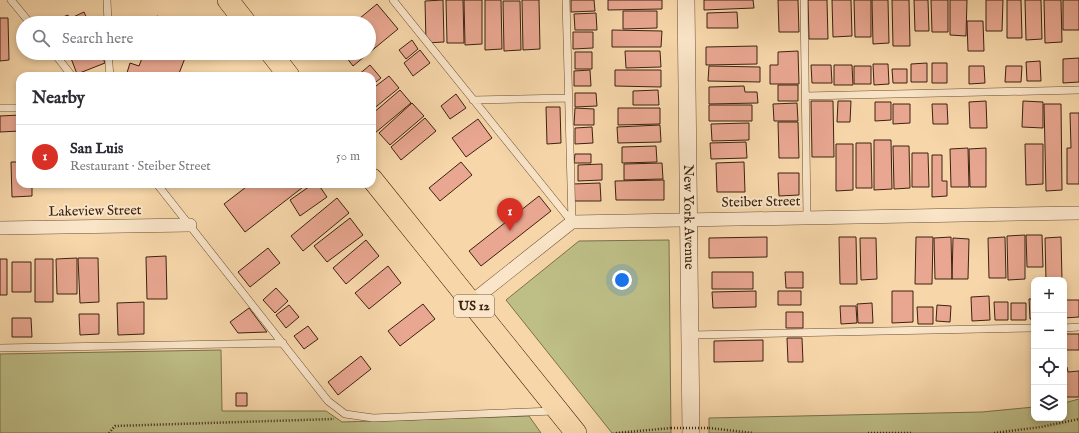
<!DOCTYPE html>
<html lang="en">
<head>
<meta charset="utf-8">
<style>
	body { margin:0; font-family:"IM FELL English",serif; background:#f2f2f3; color:#2b2b33 }
	.controls { position:absolute; right:12px; bottom:12px; display:grid; overflow:hidden; border-radius:8px; box-shadow:0 2px 6px #0003 }
	.controls button { width:36px; height:36px; display:grid; place-items:center; padding:0; border:0; border-bottom:1px solid #e1e1e2; background:#fff; color:#2b2b33; font:20px sans-serif }
	.you { position:absolute; left:622px; top:280px; width:14px; height:14px; margin:-10px; border:3px solid #fff; border-radius:50%; background:#1a73e8; box-shadow:0 0 0 6px #1a73e833 }
	.badge { display:grid; place-items:center; width:26px; height:26px; border-radius:50%; background:#d93025; color:#fff; font-size:13px; font-weight:700 }
	.pin { position:absolute; translate:-50% -33px; filter:drop-shadow(0 1px 2px #0008) }
	.pin::after { content:''; position:absolute; top:21px; width:14px; height:12px; background:inherit; clip-path:polygon(0 0,100% 0,50% 100%) }
	.list { margin:0; padding:0; list-style:none }
	h2 { display:flex; justify-content:space-between; align-items:center; height:52px; margin:0; padding:0 16px; font-size:17px }
	h2 small { font-size:13px; font-weight:400; color:#7c7c81 }
	.list li { display:grid; grid-template-columns:26px 1fr auto; gap:12px; align-items:center; box-sizing:border-box; height:64px; padding:0 16px; border-top:1px solid #e1e1e2 }
	.list b { display:block; font-size:15px; white-space:nowrap }
	.list p { margin:0; font-size:13px; white-space:nowrap; color:#7c7c81 }
	.list em { font-size:13px; font-style:normal; color:#7c7c81 }
	.icon { flex:none; width:22px; height:22px; fill:none; stroke:currentColor; stroke-width:2; stroke-linecap:round; stroke-linejoin:round }
	.map { position:relative; flex:none; width:1079px; height:433px; overflow:hidden }
	.search { position:absolute; background:#fff; box-shadow:0 2px 6px #0003; left:16px; top:16px; width:360px; height:44px; display:flex; align-items:center; gap:10px; box-sizing:border-box; padding:0 14px; border-radius:22px; color:#7c7c81; font-size:15px }
	.panel { position:absolute; background:#fff; box-shadow:0 2px 6px #0003; left:16px; top:72px; width:360px; height:116px; border-radius:12px }
	.map>svg:first-child { display:block }
</style>
</head>
<body>
<div class="map">
<svg width="1079" height="433" viewBox="0 0 1079 433">
	<rect width="100%" height="100%" fill="#f7d7aa"/>
	<filter id="stains"><feTurbulence type="fractalNoise" baseFrequency=".005" numOctaves="4"/><feColorMatrix values="0 0 0 0 .2 0 0 0 0 .09 0 0 0 0 .02 0 0 0 .5 -.17"/></filter>
	<radialGradient id="worn" r=".72"><stop offset=".6" stop-color="#630" stop-opacity="0"/><stop offset="1" stop-color="#630" stop-opacity=".3"/></radialGradient>
	<!-- green -->
	<path fill="#bebe87" stroke="#7d704c" d="M669,240L671,433H612L506,300L579,241Z
		M221,350L222,411H326L342,422L529,416L541,433H0V354Z
		M1079,399V433H709V418L982,412L1034,407V418H1064V403Z"/>
	<!-- building -->
	<path fill="#e9a791" stroke="#3c2210" d="M443,0L444,42L426,43L425,1Z
		M446,0H463L464,43H447Z
		M464,0H482V44L465,45Z
		M485,0H501L502,49L485,50Z
		M522,0H539L540,49L523,50Z
		M571,0H594L595,11L571,12Z
		M608,0H662V9L608,10Z
		M704,0H753L754,8L704,10Z
		M778,0H798L799,32H779Z
		M808,0H827L828,39H809Z
		M832,0H851L852,36L833,37Z
		M854,0H871V37H855Z
		M872,0H888L889,43L873,44Z
		M892,0H909L910,46H893Z
		M914,0H928L929,31H915Z
		M931,0H948V32H932Z
		M950,0H967L966,36L950,35Z
		M986,0H1003L1002,31H986Z
		M1007,0H1021L1022,38H1007Z
		M1025,0H1041L1042,39L1026,40Z
		M1044,0H1061L1062,42L1045,43Z
		M1063,0H1079V30H1063Z
		M503,1H520L521,50L504,51Z
		M377,4L398,29L353,66L343,53H369V23H354Z
		M623,11H657V28L623,29Z
		M84,12L89,23H56L55,20L68,15L69,19Z
		M737,12L738,28H707V13Z
		M596,13L597,30H575L574,14Z
		M157,16L177,23H154Z
		M0,18H8L9,60L0,61Z
		M967,21H983L984,51H968Z
		M612,30L662,31L661,47H612Z
		M573,32H593V48L573,49Z
		M412,40L418,49L406,59L399,50Z
		M757,46V64L706,65V47Z
		M420,50L430,63L413,76L404,63Z
		M625,51H660L661,67L626,68Z
		M798,51L799,84H770V65H778V52Z
		M575,52H592V69H575Z
		M69,53H101L105,63L77,74Z
		M144,53H187L178,76H126L130,63L139,66Z
		M1079,58V82L1063,83V59Z
		M1040,61L1041,81H1027L1026,62Z
		M927,63V82H911V64Z
		M932,63H947V83H932Z
		M873,64H888L889,84L874,85Z
		M370,65L381,78L372,85V76H357Z
		M811,65H831L832,83H812Z
		M834,65H852L853,85H834Z
		M709,66L760,67V82L708,81Z
		M854,66H871V84H854Z
		M969,66H984L985,83L969,84Z
		M1006,66H1022L1021,82H1005Z
		M892,69H907V83H893Z
		M590,70L591,86H574V71Z
		M615,70H661V87L615,86Z
		M389,76L399,88L372,110V89Z
		M19,77H20V98H19Z
		M778,85H798V101H778Z
		M744,86L745,92H757L758,103L709,104V87Z
		M400,90L411,103L375,133L372,130V114Z
		M658,90L659,105H633V91Z
		M575,93H596L597,106L575,107Z
		M456,94L466,108L450,119L441,106Z
		M811,101H833L834,157H812Z
		M838,101H851L850,122H837Z
		M986,101L987,128H970L969,102Z
		M1023,101L1043,102V128L1022,127Z
		M875,102H891V120L875,121Z
		M412,103L424,116L390,145L379,133Z
		M797,103L798,121H774L773,104Z
		M893,104H910V123L893,124Z
		M932,104H947L948,124H933Z
		M1044,104H1061L1062,190L1046,191Z
		M709,105H752V121H709Z
		M546,107H560L561,143L547,144Z
		M575,108L594,109V125H574Z
		M618,108H660V124L618,125Z
		M1070,113H1079V184H1067V148H1071Z
		M20,115V131L0,132V116Z
		M425,118L436,131L401,160L391,147Z
		M478,119L492,138L466,157L452,138Z
		M778,122H798L799,158H779Z
		M749,123V140L712,141L711,124Z
		M660,125L661,142L618,143L617,127Z
		M592,127L593,143L575,144V128Z
		M874,140H891L892,189L874,190Z
		M746,142L747,158L711,159L710,143Z
		M856,143H871L872,188H856Z
		M836,144H853V190L836,191Z
		M1025,144H1043V184L1026,185Z
		M656,146L657,162L622,163V147Z
		M893,146H909L910,188L894,189Z
		M968,148L969,187H951L950,149Z
		M986,148V187H970L969,149Z
		M912,153H928L929,187H912Z
		M575,154H591V163H574Z
		M932,155H942V181H947V196L932,197Z
		M11,162H20V184H32V196L12,197Z
		M461,162L472,175L440,201L429,188Z
		M744,162L745,192H717L716,163Z
		M662,163L663,179L624,180V164Z
		M602,164V180L578,181V165Z
		M778,173H799V195L779,196Z
		M664,180V200H616L615,181Z
		M600,183L601,201H573V184Z
		M250,184H307L245,232L224,204Z
		M313,184H318L327,197L300,216L290,200Z
		M539,196L551,211L481,266L469,251Z
		M337,198L349,213L303,251L291,236Z
		M350,218L363,235L327,262L314,246Z
		M1025,235V279L1008,280L1007,236Z
		M1026,235H1042L1043,267H1027Z
		M767,237V257L709,258V238Z
		M839,237H856L857,284H840Z
		M916,237H933L932,284H915Z
		M951,237L952,279H935L934,238Z
		M1005,237L1006,278H989L988,238Z
		M1061,237L1062,280H1046L1045,238Z
		M860,238H876L877,279L861,280Z
		M953,238L969,239L968,279H952Z
		M366,240L379,256L346,284L333,268Z
		M268,248L280,263L250,287L238,272Z
		M166,256L167,299H147L146,257Z
		M77,258V294H57L56,259Z
		M78,258H98L99,302L80,303Z
		M0,259H7V295H0Z
		M35,259H53V302H35Z
		M12,262H31V292H12Z
		M388,266L401,283L369,309L355,293Z
		M712,272H753V289H712Z
		M785,272H803V288H786Z
		M276,288L288,301L275,313L263,300Z
		M756,291V307L713,308L712,292Z
		M778,291H801V305H778Z
		M892,291H913V322L892,323Z
		M989,296L990,320L972,321L971,297Z
		M1029,299H1034V319H1030Z
		M1064,300H1079V317L1064,318Z
		M144,302V334L118,335L117,303Z
		M994,302H1008V320H995Z
		M872,303L873,323H858L857,304Z
		M1011,303H1026V320H1011Z
		M423,304L435,319L400,346L388,331Z
		M289,305L299,317L286,328L276,315Z
		M937,305L951,306L950,322L936,321Z
		M840,306H856L857,323L841,324Z
		M917,307H933V324H918Z
		M249,308L267,332L238,333L230,322Z
		M786,312H803V328H786Z
		M79,314H99V334L80,335Z
		M12,318H31L32,337H12Z
		M308,326L318,339L304,349L294,336Z
		M1064,334H1079V350H1064Z
		M787,338H802L803,362H788Z
		M763,340V361L714,362V341Z
		M361,356L371,369L338,395L328,382Z
		M1064,367H1067L1068,372L1079,371V397H1064Z
		M236,393H247V406H236Z"/>
	<g fill="none" stroke-linecap="round" stroke-linejoin="round">
		<!-- service casing -->
		<g stroke="#6b4f36" stroke-width="8">
			<path id="service" d="M11,0L30,23
				M107,0L108,23
				M393,0L572,222
				M566,0L572,222
				M804,0L807,217
				M54,53L72,76
				M108,53L110,76
				M805,96L1079,90
				M473,100L568,98
				M0,108H20
				M157,184L328,401L345,414L373,418L554,411
				M1064,328L1079,327
				M690,335L1034,328
				M0,348L283,343"/>
		</g>
		<!-- minor casing -->
		<g stroke="#6b4f36" stroke-width="14">
			<path id="minor" d="M0,228L190,225
				M471,302L572,222L1079,213"/>
		</g>
		<!-- tertiary casing -->
		<g stroke="#6b4f36" stroke-width="18">
			<g id="tertiary">
				<path id="s1" d="M686,0L691,433"/>
			</g>
		</g>
		<!-- primary casing -->
		<g stroke="#3c2210" stroke-width="22">
			<path id="primary" d="M228,0L246,23
				M271,53L289,76
				M372,179L576,433"/>
		</g>
		<!-- path -->
		<path stroke="#3c2210" stroke-width="2.5" stroke-dasharray="1 2" stroke-linecap="butt" d="M709,428L753,433
			M109,433L115,426L334,419
			M616,433L671,428
			M868,433H911
			M994,433L1041,427L1079,419"/>
		<!-- service -->
		<use href="#service" stroke="#fae5c8" stroke-width="7"/>
		<!-- minor -->
		<use href="#minor" stroke="#fae5c8" stroke-width="13"/>
		<!-- tertiary -->
		<use href="#tertiary" stroke="#fae5c8" stroke-width="17"/>
		<!-- primary -->
		<use href="#primary" stroke="#f7d7aa" stroke-width="21"/>
		<!-- path-bridge -->
		<path stroke="#3c2210" stroke-width="2.5" stroke-dasharray="1 2" stroke-linecap="butt" d="M671,428H709"/>
	</g>
	<g text-anchor="middle" dominant-baseline="central" stroke-width="4" stroke-linejoin="round" paint-order="stroke">
		<!-- shield labels -->
		<rect fill="#fae5c8" stroke="#755c47" stroke-width="1" x="454" y="295" width="40" height="22" rx="3"/>
		<g font-size="13" font-weight="bold" fill="#3c2210">
			<text x="474" y="306">US 12</text>
		</g>
		<!-- street labels -->
		<g font-size="14" fill="#3c2210" stroke="#fae5c8">
			<text transform="translate(761 202) rotate(-1)">Steiber Street</text>
			<text transform="translate(95 211) rotate(-1)">Lakeview Street</text>
			<text stroke="none"><textPath href="#s1" startOffset="217">New York Avenue</textPath></text>
		</g>
	</g>
	<rect width="100%" height="100%" filter="url(#stains)"/>
	<rect width="100%" height="100%" fill="url(#worn)"/>
</svg>
<div class="controls">
<button>+</button>
<button>−</button>
<button><svg class="icon" aria-label="locate" viewBox="0 0 24 24"><circle cx="12" cy="12" r="6"/><path d="M12 2v4M12 18v4M2 12h4M18 12h4"/></svg></button>
<button><svg class="icon" aria-label="layers" viewBox="0 0 24 24"><path d="M12 4l9 5-9 5-9-5zM3 14l9 5 9-5"/></svg></button>
</div>
<div class="you"></div>
<div class="pin badge" style="left:510px;top:231px">1</div>
<div class="search"><svg class="icon" aria-label="search" viewBox="0 0 24 24"><circle cx="10" cy="10" r="6"/><path d="M15 15l6 6"/></svg>Search here</div>
<section class="panel">
<h2>Nearby<small></small></h2>
<ul class="list">
<li><span class="badge">1</span><div><b>San Luis</b><p>Restaurant · Steiber Street</p></div><em>50 m</em></li>
</ul>
</section>
</div>
</body>
</html>
